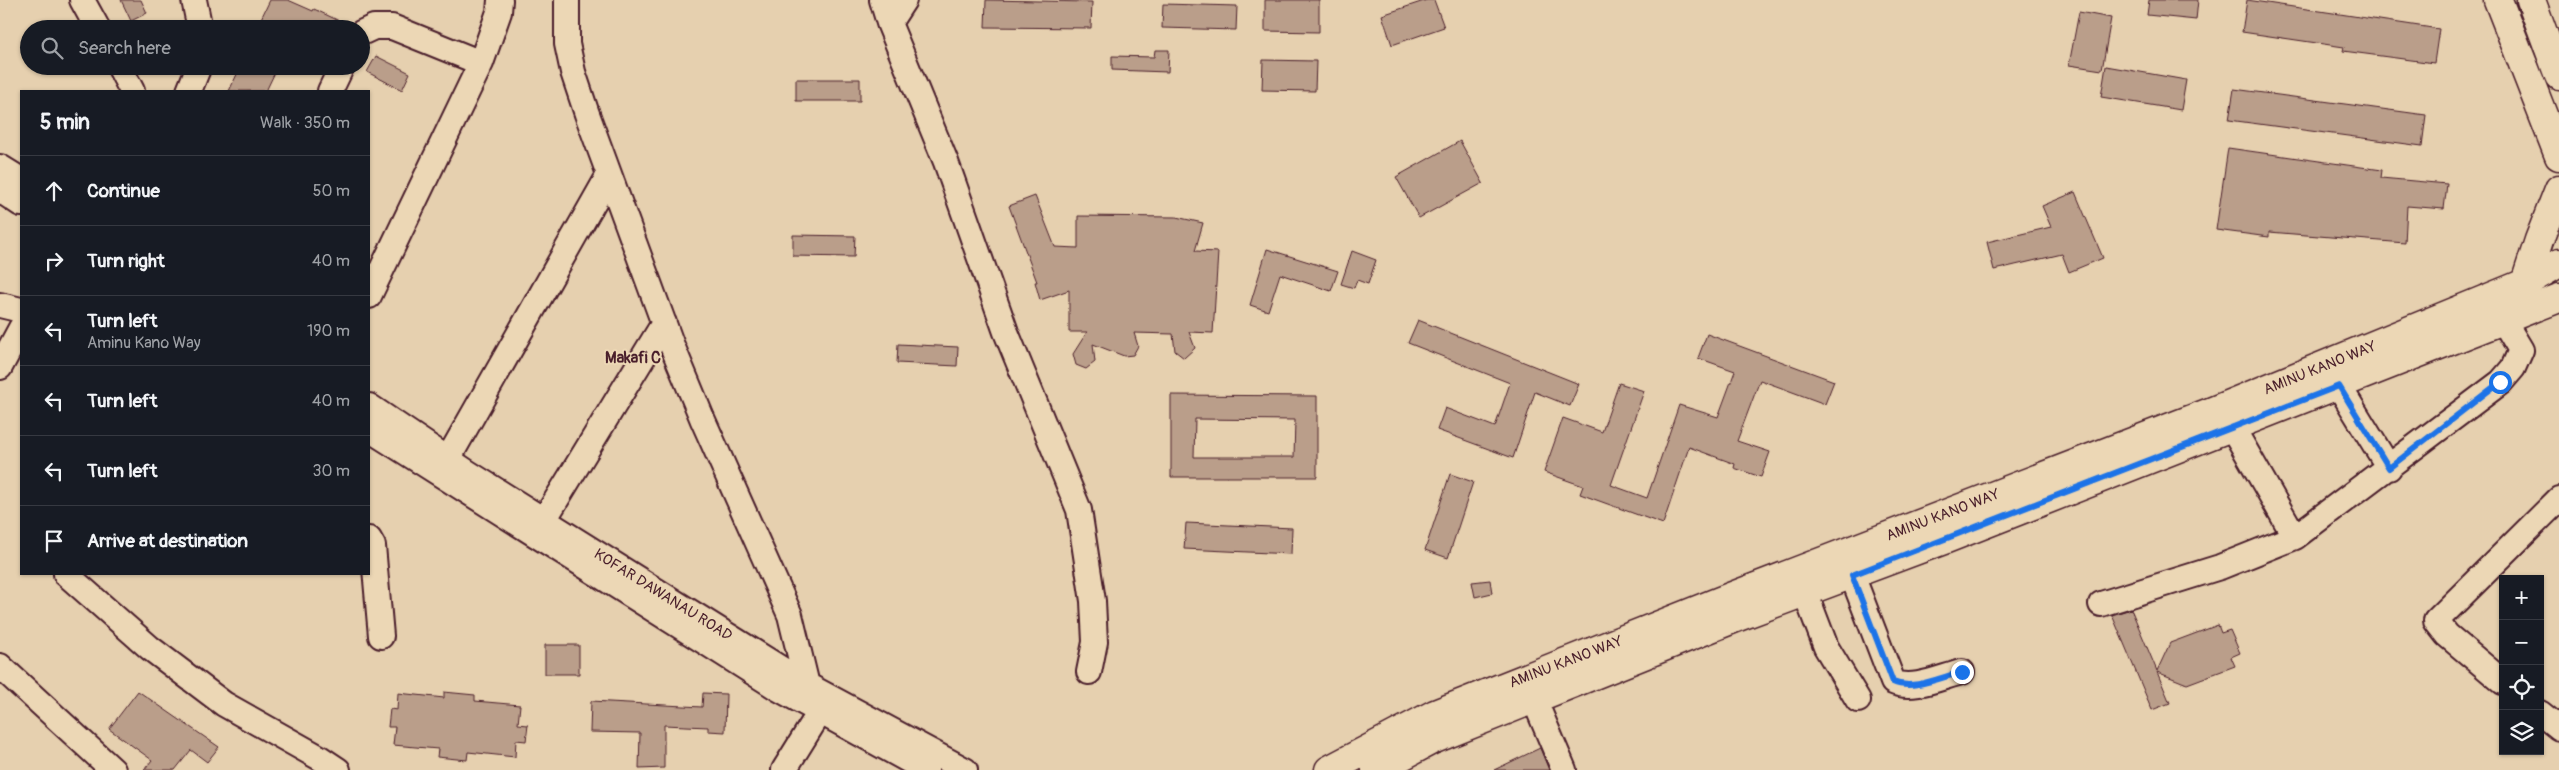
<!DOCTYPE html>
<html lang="en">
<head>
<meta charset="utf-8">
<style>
	body { margin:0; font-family:Pangolin,sans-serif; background:#242831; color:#f1f3f6 }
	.controls { position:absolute; right:15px; bottom:15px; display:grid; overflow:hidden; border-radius:0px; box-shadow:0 1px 4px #0004 }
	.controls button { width:45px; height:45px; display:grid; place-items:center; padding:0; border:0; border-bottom:1px solid #363941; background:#171b24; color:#f1f3f6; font:25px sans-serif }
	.stop { position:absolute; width:15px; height:15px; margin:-11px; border:4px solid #1a73e8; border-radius:50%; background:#fff }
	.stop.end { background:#1a73e8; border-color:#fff; box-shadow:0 1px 5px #0008 }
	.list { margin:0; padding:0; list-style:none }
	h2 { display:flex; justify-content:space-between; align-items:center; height:65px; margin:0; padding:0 20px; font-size:21px }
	h2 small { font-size:16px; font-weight:400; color:#9ea1a6 }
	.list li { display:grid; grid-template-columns:32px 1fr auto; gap:15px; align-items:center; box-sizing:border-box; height:70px; padding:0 20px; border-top:1px solid #363941 }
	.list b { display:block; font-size:19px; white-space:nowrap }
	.list p { margin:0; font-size:16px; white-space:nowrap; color:#9ea1a6 }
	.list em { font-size:16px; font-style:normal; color:#9ea1a6 }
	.icon { flex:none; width:28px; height:28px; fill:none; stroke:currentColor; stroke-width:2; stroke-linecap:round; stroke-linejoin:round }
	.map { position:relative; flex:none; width:2559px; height:770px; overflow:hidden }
	.search { position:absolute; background:#171b24; box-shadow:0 1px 4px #0004; left:20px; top:20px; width:350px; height:55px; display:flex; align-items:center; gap:12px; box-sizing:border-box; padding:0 18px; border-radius:28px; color:#9ea1a6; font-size:19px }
	.panel { position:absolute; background:#171b24; box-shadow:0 1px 4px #0004; left:20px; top:90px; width:350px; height:485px; border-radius:0px }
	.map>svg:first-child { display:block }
</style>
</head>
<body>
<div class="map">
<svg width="2559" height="770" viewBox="0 0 2559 770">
	<rect width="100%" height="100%" fill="#e6d0af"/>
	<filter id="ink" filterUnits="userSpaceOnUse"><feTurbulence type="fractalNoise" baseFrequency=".02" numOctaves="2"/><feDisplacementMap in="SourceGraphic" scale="10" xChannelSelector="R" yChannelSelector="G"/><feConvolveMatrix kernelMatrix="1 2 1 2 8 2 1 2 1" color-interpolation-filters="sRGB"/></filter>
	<g filter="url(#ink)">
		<!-- building -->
		<path fill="#ba9e8a" stroke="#4a1f2b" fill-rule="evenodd" d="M121,0H141L147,13L131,21Z
			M270,0H288L313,11L314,9L350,26L348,29H256Z
			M986,0L1092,2L1091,28L985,27Z
			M1265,0H1319V32L1265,31Z
			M1427,0H1434L1444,27L1392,45L1382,15Z
			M2149,0H2198L2196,20L2147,15Z
			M2247,0L2439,29L2434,63L2343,51L2344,47L2242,32Z
			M1163,4L1237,6L1236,30L1162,28Z
			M2079,12L2111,18L2102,70L2069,65Z
			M1155,50H1169L1168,72L1112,70V56L1154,57Z
			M376,56L410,73L402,90L367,72Z
			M1263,60L1316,61L1315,91L1262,90Z
			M241,66H278L266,91H229Z
			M2106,66L2186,80L2181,110L2101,97Z
			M796,79H860V101H796Z
			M2234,89L2426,115L2422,146L2229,120Z
			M1460,141L1483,183L1419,218L1396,177Z
			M2228,148L2382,170L2381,178L2447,184L2444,209L2407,206L2405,243L2269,232V237L2216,230Z
			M2075,192L2103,258L2069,272L2062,254L1994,270L1987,242L2051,227L2042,206Z
			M1035,196L1055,247L1078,248V216L1176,217L1203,223L1195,251L1218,252L1213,333L1189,332L1195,348L1184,358L1175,351L1173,334L1134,333L1138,346L1133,355L1124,356L1093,344L1095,362L1086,369L1076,365L1073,354L1087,332H1069V290L1040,300L1035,282H1037L1009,206Z
			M793,235L855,236L854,257L793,256Z
			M1267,249L1338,271L1331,291L1280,274L1268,311L1250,305Z
			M1352,251L1376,260L1368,284L1357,280L1354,288L1341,284Z
			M1418,320L1579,384L1570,406L1535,392L1513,458L1437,430L1445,408L1495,427L1510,383L1408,343Z
			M1707,334L1834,381L1825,404L1760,380L1737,441L1770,452L1761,477L1734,468L1735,464L1689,447L1663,524L1580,494L1583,486L1544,472L1563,418L1602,432L1619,383L1644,391L1611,485L1647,498L1679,405L1718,417L1735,371L1698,358Z
			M898,344L958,347L957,366L897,363Z
			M1171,395L1317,396V477H1171ZM1195,419L1295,420L1294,457H1194Z
			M1450,474L1473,482L1448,558L1425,550Z
			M1186,523L1292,528L1291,554L1184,549Z
			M1490,580L1492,593L1475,597L1472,582Z
			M2131,609L2157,671L2170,643L2218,625L2221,633L2230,630L2240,653L2231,657L2235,666L2187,684L2157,672L2170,703L2152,710L2112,615Z
			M545,645H579V674H545Z
			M138,691L219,747L207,762L191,750L175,770H144L152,760L109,729Z
			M444,692L475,695V701L520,705L518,724L528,725L526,741L516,740L515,757L468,752L467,760L437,757L438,749L393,745L395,727H388L390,709L397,710L398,693L444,698Z
			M703,693L726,694L725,732L708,731V727L664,725V768L639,769L640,733L590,732L591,701L702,707Z
			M1540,748L1549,770H1494Z"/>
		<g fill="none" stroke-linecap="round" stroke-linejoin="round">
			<!-- minor casing -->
			<g stroke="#4a1f2b" stroke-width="28">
				<path id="minor" d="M82,0L98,29
					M194,0L200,29
					M567,0V44L573,72L587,114L671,343L702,418L790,615L807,685
					M882,0L889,23L946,162L1006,332L1079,510L1093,601L1095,642L1089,672
					M889,23L904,0
					M361,33L374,27H392L481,63
					M119,66L132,91
					M189,91L199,66
					M330,91L342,66
					M0,167L21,180
					M0,190L21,204
					M369,296L481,63L499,12L500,0
					M0,305L21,310
					M0,367L21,328
					M2339,386L2389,468
					M369,406L467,472L807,685L965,770
					M2232,427L2295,537
					M369,429L779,689L926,770
					M448,459L609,175
					M544,520L664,323
					M369,539L373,546L381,636
					M66,574L150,648L224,704L320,758L338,770
					M1852,575L1893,682C1913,691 1941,677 1962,672
					M1805,592L1826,647L1858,700
					M2101,604L2220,567L2295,537L2501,382L2513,368L2521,350L2503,320
					M0,666L113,770
					M2503,682L2447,635L2436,621L2559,499
					M1534,699L1564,770
					M2540,713L2559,728
					M784,770L820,712"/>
			</g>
			<!-- major casing -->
			<g stroke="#4a1f2b" stroke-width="31">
				<path id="major" d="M2498,0L2559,156
					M2531,0L2559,76
					M2525,283L2539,240L2559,189
					M1329,770L1435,714L1730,597L2210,412L2525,283L2559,263
					M1376,770L1432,740L1738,617L1944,540L2559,298"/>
			</g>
			<!-- minor -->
			<use href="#minor" stroke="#ecd7b5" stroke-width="24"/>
			<!-- major -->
			<use href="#major" stroke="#ecd7b5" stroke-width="28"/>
		</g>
	</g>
	<g fill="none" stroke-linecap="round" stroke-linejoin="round" filter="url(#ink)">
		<!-- route -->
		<path stroke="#1a73e8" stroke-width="6" d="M1962,672C1941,677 1913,691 1893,682L1852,575L2339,386L2389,468L2500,382"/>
	</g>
	<g text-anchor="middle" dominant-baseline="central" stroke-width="4" stroke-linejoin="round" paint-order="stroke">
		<!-- street labels -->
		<g font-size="15" fill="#4a1f2b" stroke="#ecd7b5">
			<text transform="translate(2320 368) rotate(-22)">AMINU KANO WAY</text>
			<text transform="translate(1943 515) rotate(-21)">AMINU KANO WAY</text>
			<text transform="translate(663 595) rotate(32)">KOFAR DAWANAU ROAD</text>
			<text transform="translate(1566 662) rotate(-21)">AMINU KANO WAY</text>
		</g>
		<!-- neighbourhood labels -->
		<g font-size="16" font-weight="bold" fill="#4a1f2b" stroke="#ecd7b5">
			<text x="633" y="358">Makafi C</text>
		</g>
	</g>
</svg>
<div class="controls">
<button>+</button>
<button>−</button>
<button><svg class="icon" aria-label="locate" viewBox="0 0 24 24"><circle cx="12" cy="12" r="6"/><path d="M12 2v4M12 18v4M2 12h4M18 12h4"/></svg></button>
<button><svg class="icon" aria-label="layers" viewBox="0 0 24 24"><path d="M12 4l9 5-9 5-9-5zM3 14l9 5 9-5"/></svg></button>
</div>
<div class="stop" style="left:2500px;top:382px"></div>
<div class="stop end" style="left:1962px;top:672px"></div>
<div class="search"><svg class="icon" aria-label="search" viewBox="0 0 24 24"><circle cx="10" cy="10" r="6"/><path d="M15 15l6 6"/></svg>Search here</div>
<section class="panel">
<h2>5 min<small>Walk · 350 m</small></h2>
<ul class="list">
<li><svg class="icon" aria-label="ahead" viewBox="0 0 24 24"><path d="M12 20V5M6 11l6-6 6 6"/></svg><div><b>Continue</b></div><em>50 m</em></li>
<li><svg class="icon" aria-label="right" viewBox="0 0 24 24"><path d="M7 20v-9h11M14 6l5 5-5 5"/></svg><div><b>Turn right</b></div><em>40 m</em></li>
<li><svg class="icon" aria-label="left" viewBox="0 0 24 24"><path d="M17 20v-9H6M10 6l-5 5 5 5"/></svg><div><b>Turn left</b><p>Aminu Kano Way</p></div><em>190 m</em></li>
<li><svg class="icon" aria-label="left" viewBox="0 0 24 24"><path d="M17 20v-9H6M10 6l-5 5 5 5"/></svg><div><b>Turn left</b></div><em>40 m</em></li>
<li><svg class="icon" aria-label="left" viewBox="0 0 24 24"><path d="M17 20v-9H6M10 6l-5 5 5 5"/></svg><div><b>Turn left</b></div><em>30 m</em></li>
<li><svg class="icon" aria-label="arrive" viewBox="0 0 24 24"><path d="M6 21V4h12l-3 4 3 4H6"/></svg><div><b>Arrive at destination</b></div></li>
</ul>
</section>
</div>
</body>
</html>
